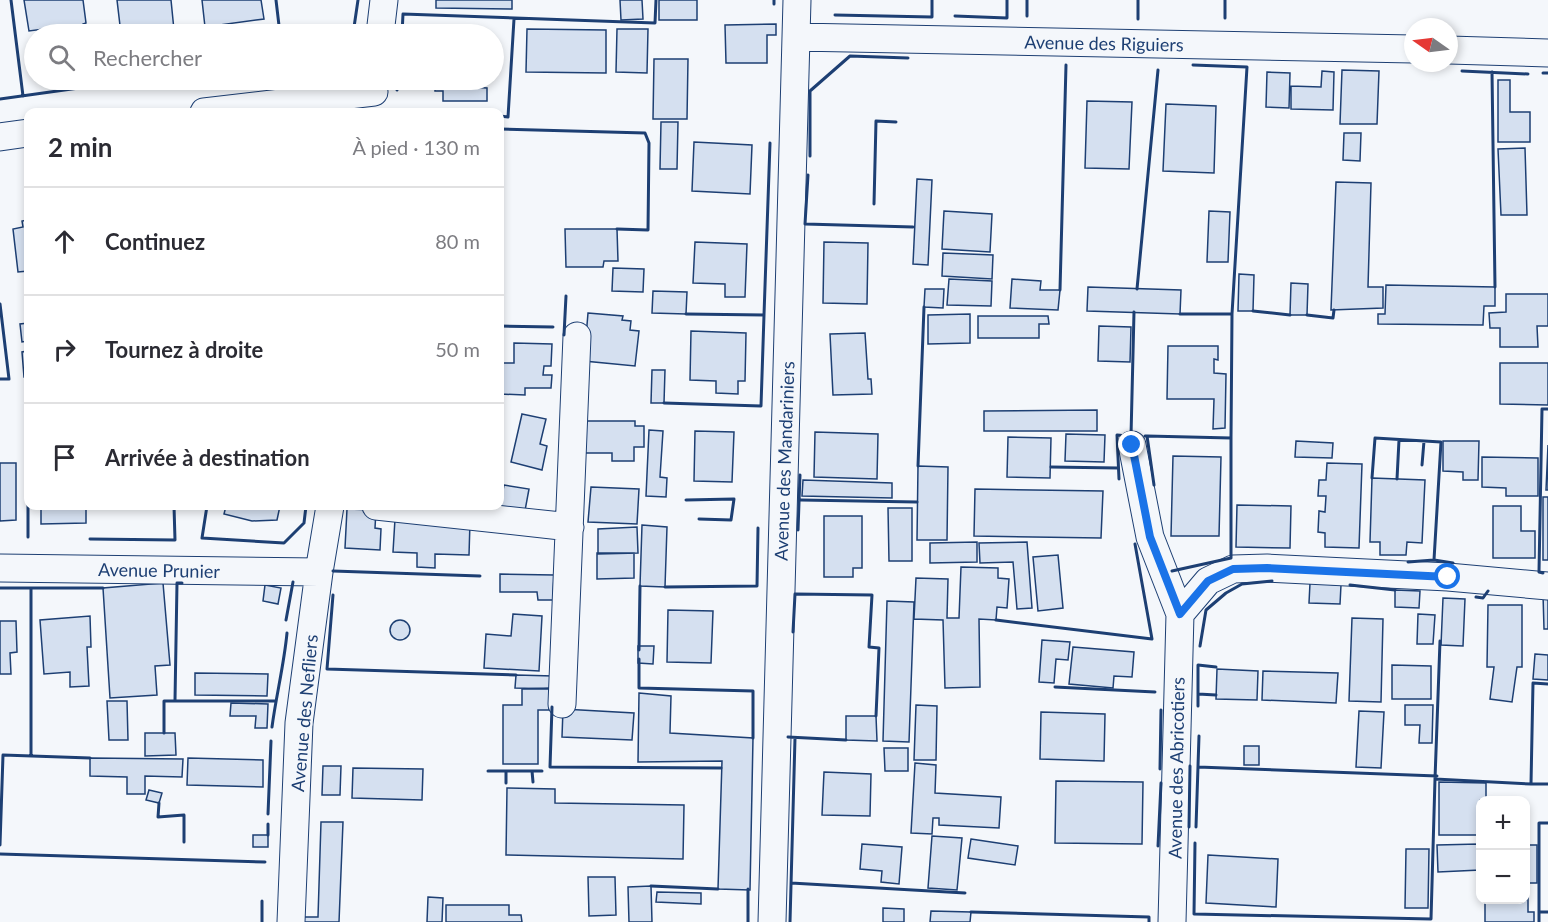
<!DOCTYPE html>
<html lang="fr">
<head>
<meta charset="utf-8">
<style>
	body { margin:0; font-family:Lato,sans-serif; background:#f7f7f7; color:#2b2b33 }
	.controls { position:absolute; right:18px; bottom:18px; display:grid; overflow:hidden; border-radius:12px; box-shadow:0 3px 9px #0003 }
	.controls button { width:54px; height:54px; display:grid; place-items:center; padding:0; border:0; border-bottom:2px solid #e1e1e2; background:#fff; color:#2b2b33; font:30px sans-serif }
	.compass { position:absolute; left:1404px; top:18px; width:54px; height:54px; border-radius:50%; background:#fff; box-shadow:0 3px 9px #0003; rotate:284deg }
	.stop { position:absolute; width:18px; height:18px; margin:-14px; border:4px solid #1a73e8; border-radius:50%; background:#fff }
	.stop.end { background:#1a73e8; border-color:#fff; box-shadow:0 2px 6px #0008 }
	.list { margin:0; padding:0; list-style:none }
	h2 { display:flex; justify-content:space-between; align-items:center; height:78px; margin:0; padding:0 24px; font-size:26px }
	h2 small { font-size:20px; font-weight:400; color:#7c7c81 }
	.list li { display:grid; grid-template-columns:39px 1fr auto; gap:18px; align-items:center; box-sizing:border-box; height:108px; padding:0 24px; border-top:2px solid #e1e1e2 }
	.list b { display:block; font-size:22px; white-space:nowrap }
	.list em { font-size:20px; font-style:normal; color:#7c7c81 }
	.icon { flex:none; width:33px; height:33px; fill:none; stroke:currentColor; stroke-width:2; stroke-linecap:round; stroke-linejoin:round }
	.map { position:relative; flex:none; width:1548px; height:922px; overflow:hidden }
	.search { position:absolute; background:#fff; box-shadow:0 3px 9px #0003; left:24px; top:24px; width:480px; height:66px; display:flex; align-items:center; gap:15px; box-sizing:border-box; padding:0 21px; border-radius:33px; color:#7c7c81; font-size:22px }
	.panel { position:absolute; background:#fff; box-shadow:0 3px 9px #0003; left:24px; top:108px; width:480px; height:402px; border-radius:12px }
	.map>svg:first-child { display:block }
</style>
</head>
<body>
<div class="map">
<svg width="1548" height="922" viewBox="0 0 1548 922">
	<rect width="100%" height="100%" fill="#f4f7fb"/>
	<!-- building -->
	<path fill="#d5e0f0" stroke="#1d3f73" stroke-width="1.5" d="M24,0H83L86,23L83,24L84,32L52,34L51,28L29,31Z
		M117,0H171L174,30L121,34Z
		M202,0H261L264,19L205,27Z
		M436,0H512V9L436,8Z
		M620,0H642L643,19L621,20Z
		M659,0H697V20H659Z
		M776,24V35H767V63H726L725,25Z
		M527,29L606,30V73L526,72Z
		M617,29H648L647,73L616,72Z
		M231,31L232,34H214Z
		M654,59H688L687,119H653Z
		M1342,70L1379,71L1377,124H1340Z
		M1322,71L1334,72L1333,110L1291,109V86L1321,87Z
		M1267,72L1290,73L1289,108L1266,107Z
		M435,80H469V87L487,88V101H443V91H435Z
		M1498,80H1510V112H1530V142H1498Z
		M1087,101L1132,102L1129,169L1085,168Z
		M1166,104L1216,106L1214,173L1163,171Z
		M661,122H678L677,169H660Z
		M1344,133H1361L1360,161L1343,160Z
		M694,142L752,145L750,194L692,191Z
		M1525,148L1527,215H1501L1498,149Z
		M917,179L932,180L928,265L913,264Z
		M1336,182L1371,183L1368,287H1383V308L1331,310Z
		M944,211L992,214L990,252L942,249Z
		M1209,211L1230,212L1228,262H1207Z
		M28,220V271L18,272L13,229L23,227L22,221Z
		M565,229H617L618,261H604L603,267H566Z
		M695,242L747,244L745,297H725V284L693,283Z
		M824,242L868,243L867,304L823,303Z
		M943,253L993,255L992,279L942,276Z
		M613,268L644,269L643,292L612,291Z
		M1239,274L1254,275L1253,311H1238Z
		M949,279L992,281L991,306L947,305Z
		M1012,279L1041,281L1040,290H1060L1058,310L1010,308Z
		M1291,283L1308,284L1307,315H1290Z
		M1386,285L1495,287V306H1484L1483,325L1378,324V314H1385Z
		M1088,287L1181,290L1180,314L1087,311Z
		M925,289H944L943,308L924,307Z
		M653,291L687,292L686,314L652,313Z
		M1506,294H1548V326H1537L1538,347H1500V328H1490L1489,313L1506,312Z
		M588,313L623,316L622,320L631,321L630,330L639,331L635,366L584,361Z
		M970,314V343L928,344V315Z
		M978,316H1048L1049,324H1039V338H978Z
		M28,323V346V341L22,342L20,324Z
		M1099,326L1131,327L1130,362L1098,361Z
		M691,331L746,333L745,381H738V394L716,393V381L690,380Z
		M865,333L868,379H871L872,394L833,395L830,334Z
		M514,343L552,344L551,366H544L543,375H552L551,388H525V395L500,394V363H514Z
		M1168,346H1218V360L1214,359V373L1226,374L1225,428L1213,429L1214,399H1167Z
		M28,351V377H24L22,352Z
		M1500,363H1548V405L1500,404Z
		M652,370H665L664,403H651Z
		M1097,410V431H984V411Z
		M522,414L546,419L540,444L547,446L542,470L511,462Z
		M583,421H635V426H644V447H634V461H612V453H583Z
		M649,430L663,431L660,477L667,478L666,497L646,496Z
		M695,431L734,432L732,482L694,481Z
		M815,432L878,434L877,479L814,477Z
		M1066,434L1105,435L1104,462L1065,461Z
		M1008,437L1051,438L1050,478L1007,477Z
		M1296,441L1333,443L1332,458L1295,457Z
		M1443,441H1479L1478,480H1463V472L1443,471Z
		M1548,445V490H1546Z
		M1173,456L1221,457L1219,536H1171Z
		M1482,457L1538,458V496H1506V488L1482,487Z
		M0,463H16V520L0,521Z
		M1327,463L1362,464L1359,548L1325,547V533L1318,532L1319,511L1325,512L1326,496H1318L1319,480H1326Z
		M918,466L948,467L947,540H917Z
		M1372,478L1425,480L1422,543L1407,542L1406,555H1380V542H1370Z
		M803,480L892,483V498L802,496Z
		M504,485L529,489L524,516L499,511Z
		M591,487L639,489L637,524L588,522Z
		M975,489L1103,491L1101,538L974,536Z
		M1543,497H1548V560H1543Z
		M1237,505L1291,506L1290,548L1236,547Z
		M41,506H86V523L41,524Z
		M226,506H280L277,520L252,521L224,514Z
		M1493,506H1521V531H1535V558H1493Z
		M888,508H912V561H889Z
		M347,509L376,510L375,528L381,529L380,550L345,548Z
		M824,516H862V568H853V577H824Z
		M395,519L470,522L469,555L435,554V568L417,567V553L393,552Z
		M642,525L667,527L665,587L640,586Z
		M637,527L638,553L598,554V529Z
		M977,542V562L930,563V543Z
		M1027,542L1032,608L1017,609L1013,562L980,563L979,543Z
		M597,553H634V578L597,579Z
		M1058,555L1063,608L1038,611L1033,557Z
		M961,567L998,568V578L1009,579L1007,608L997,607L996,620L979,619L980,687L945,688L943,620L914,619L916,578L948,579L947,618H959Z
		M500,574L554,575L553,600H538L537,592H500Z
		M163,583L170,665L155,666L157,695L110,698L103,588Z
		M1310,583L1341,585L1340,604L1309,603Z
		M265,585L281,588L278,604L263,601Z
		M1395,590L1420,591L1419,608L1395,607Z
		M1543,594L1548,595V629H1544Z
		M1443,598L1465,599L1463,646L1441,645Z
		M887,601L914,602L909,742L883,741Z
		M1488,605H1522V667H1517L1512,702L1490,699L1494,667H1487Z
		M668,610L713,611L711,663L667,662Z
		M513,614L542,616L539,671L484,668L486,634L511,636Z
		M1418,614L1435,615L1433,644H1417Z
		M90,616L91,647H87L89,686L70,687V672L44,674L40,620Z
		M1352,618L1383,619L1381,702L1349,701Z
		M390 630a10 10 0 1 1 20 0a10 10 0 1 1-20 0Z
		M0,621H16L17,652L10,653L11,674H0Z
		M1042,640L1070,642L1068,660L1056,659L1054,683L1039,682Z
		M638,646H654L653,664L638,663Z
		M1073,647L1134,652L1132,677L1114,676L1113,688L1069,684Z
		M1535,654L1548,655V680L1533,679Z
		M1392,665L1431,666V699H1392Z
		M1217,669L1258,671L1257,700L1216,699Z
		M1263,671L1338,673L1336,703L1262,700Z
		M195,673L268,674L267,696L195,695Z
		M516,675L553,676V689L515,688Z
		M549,688V710H538V764H503V705H522V689Z
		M639,693L671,696L670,733L753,738L750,890L718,889L722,761L638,762Z
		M107,701H127L128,740H109Z
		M231,703L268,704L267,728H255L256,716H230Z
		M916,705L937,706L936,760H914Z
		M1405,705H1433L1432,743H1419L1420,725H1405Z
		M563,709L634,713L632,740L562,737Z
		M1359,711L1384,712L1381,768L1356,767Z
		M1041,712L1105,714L1104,761L1040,759Z
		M846,716H876L877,741L846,740Z
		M145,733H175L176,755L145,756Z
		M1244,746H1259V765H1244Z
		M884,748H908V771H885Z
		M90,758L183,759L182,777L145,776V794H127V777L90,776Z
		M188,758L263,760V787L187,785Z
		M915,763L936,765L935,793L1001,797L999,828L939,825V818H933L932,834L911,833Z
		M323,766H341L340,795H322Z
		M353,768L423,769L422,800L352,798Z
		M824,772L871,774L870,816L822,815Z
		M1056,781L1143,782L1142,844L1055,843Z
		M1439,782L1486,783V800H1480V805H1478V835H1439Z
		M507,788L555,789V803L684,805L683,859L506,855Z
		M149,790L162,793L159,803L146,800Z
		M321,822H343L339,922H300V917H318Z
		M253,835H268V847H253Z
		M932,836L962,838L957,890L928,888Z
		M971,839L1018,846L1015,865L968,858Z
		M862,844L902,847L899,884L881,882L882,871L860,869Z
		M1479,844L1480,870L1438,872L1437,845Z
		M1526,845H1537V883H1528V912H1534V922H1485V900H1526Z
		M1406,849H1429L1428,908H1405Z
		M1208,855L1278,859L1276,907L1206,903Z
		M588,877H615L616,915L589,916Z
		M651,886L652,922H629L628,887Z
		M657,892L701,893V904L656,902Z
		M428,897L443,898L442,922H427Z
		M446,905H509V915H521L522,922H446Z
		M883,908L904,909V922H883Z
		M931,911L971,912L970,922H930Z"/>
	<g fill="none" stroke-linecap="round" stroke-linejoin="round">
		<!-- minor casing -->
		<g stroke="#1d3f73" stroke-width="29">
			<path id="minor" d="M380,34L384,0
				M796,37L1413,49
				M1449,50L1548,53
				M204,112L374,92
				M0,137L28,133
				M1132,445L1150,537L1180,614L1172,922
				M376,506L570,527
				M0,568L319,572
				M1180,614L1208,581L1233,569L1267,568L1448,577L1548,586
				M562,704L577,336
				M291,922L299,723L319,572L330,506
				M772,922L797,0"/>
		</g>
		<!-- minor -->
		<use href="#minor" stroke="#f4f7fb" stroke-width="27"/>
		<!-- wall -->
		<path stroke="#1d3f73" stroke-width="3" d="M11,0L23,96
			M276,0L280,34
			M774,4V0
			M835,15L932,17V0
			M955,16L1007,18V0
			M1027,16V0
			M1225,18V0
			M1138,19V0
			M353,34L358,0
			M402,34L403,14L655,23L656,0
			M1193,65L1247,67L1232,314
			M1462,71L1528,74
			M1492,72L1495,287
			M1543,73H1548
			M134,84L173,80
			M397,90L398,80
			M0,99L86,87
			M393,112V111L424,112
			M500,116L508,117L514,19
			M500,129L645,133L649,143L648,230L617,229
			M810,156V91L850,56L908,58
			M808,175L805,224L913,227
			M874,204L876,121L896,122
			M1137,289L1158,70
			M1060,290L1066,65
			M0,304L9,379H0
			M1253,311L1290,315
			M764,315L770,143
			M1307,315L1333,318L1334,310
			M500,326L553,327
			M564,335L566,296
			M664,403L761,406L764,315L686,314
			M1131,436L1134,312
			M1145,436H1147L1154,485
			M1147,436L1231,438L1232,314H1180
			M1422,465L1424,441
			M918,466L924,307
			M1051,467L1118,468
			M1372,478L1375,438L1441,442L1434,560L1408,562
			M1119,479L1117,435L1127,436
			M1397,479L1399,440
			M686,500L734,499L731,520L699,519
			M801,500L917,502
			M207,506L202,538L284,543L304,523L306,506
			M798,530L800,475
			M28,537V454
			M90,539L175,540L174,506
			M1434,560L1453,563
			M333,571L480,576
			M1172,571L1231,558V438
			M1543,573L1539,572L1542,409H1548
			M1350,585L1395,590
			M665,587L757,586L758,528
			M0,588H103
			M31,588V756
			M333,595L327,669L516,675
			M1476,597L1483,598L1488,591
			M286,620L293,582
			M996,620L1152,639L1135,544
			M793,632L795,594L872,595L869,647L879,648L876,716
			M1440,641L1435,779L1531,784
			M1200,646L1206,610L1226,593L1242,584L1272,581
			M639,650L640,586
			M639,659V688L753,691V738
			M1548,684L1533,683L1531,784H1548
			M1055,687L1155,692
			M1198,694L1216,695
			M175,700L177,583H182
			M1198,706V665L1216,667
			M552,707L550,767L721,768
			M272,727C276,696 284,665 287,633
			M164,733V701H275
			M788,737L846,740
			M1198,767L1437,776
			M1160,769L1161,710
			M488,771H542
			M532,771L533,782
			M506,783V771
			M159,803L158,817L184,815V842
			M268,814L271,741
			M1548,823H1539V912H1548
			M268,824V835
			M1189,827L1190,766
			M1196,827L1199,736
			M1195,843L1194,914L1431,919L1435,779
			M0,845L3,755L90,758
			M1158,846L1161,783
			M0,854L265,862
			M791,883L965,893
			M651,886L718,889
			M748,889V922
			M971,912L1149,917V922
			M1539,912V922
			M262,922V901
			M790,922L795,738"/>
	</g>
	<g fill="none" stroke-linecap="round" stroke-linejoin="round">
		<!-- route -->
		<path stroke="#1a73e8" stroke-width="8" d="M1132,445L1150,537L1180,614L1208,581L1233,569L1267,568L1448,577"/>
	</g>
	<g text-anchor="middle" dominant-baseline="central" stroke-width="4.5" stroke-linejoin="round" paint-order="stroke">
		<!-- street labels -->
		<g font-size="18" fill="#1d3f73" stroke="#f4f7fb">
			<text transform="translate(1104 43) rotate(1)">Avenue des Riguiers</text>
			<text transform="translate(784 461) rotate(-88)">Avenue des Mandariniers</text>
			<text transform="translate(159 570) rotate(1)">Avenue Prunier</text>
			<text transform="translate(304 713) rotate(-85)">Avenue des Nefliers</text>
			<text transform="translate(1176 768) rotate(-89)">Avenue des Abricotiers</text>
		</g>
	</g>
</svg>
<div class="controls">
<button>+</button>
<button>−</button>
</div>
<svg class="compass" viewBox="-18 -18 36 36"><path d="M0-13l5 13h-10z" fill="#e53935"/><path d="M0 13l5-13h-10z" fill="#7c7c81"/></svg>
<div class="stop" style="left:1448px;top:577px"></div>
<div class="stop end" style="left:1132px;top:445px"></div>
<div class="search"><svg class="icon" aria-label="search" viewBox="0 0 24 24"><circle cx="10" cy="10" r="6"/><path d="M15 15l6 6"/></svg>Rechercher</div>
<section class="panel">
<h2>2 min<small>À pied · 130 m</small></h2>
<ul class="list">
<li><svg class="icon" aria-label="ahead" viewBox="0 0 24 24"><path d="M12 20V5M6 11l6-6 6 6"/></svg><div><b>Continuez</b></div><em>80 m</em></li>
<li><svg class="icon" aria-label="right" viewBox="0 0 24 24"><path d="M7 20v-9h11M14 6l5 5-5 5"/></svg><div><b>Tournez à droite</b></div><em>50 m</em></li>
<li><svg class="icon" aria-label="arrive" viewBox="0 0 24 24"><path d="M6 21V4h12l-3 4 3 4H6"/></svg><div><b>Arrivée à destination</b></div></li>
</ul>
</section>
</div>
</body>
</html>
